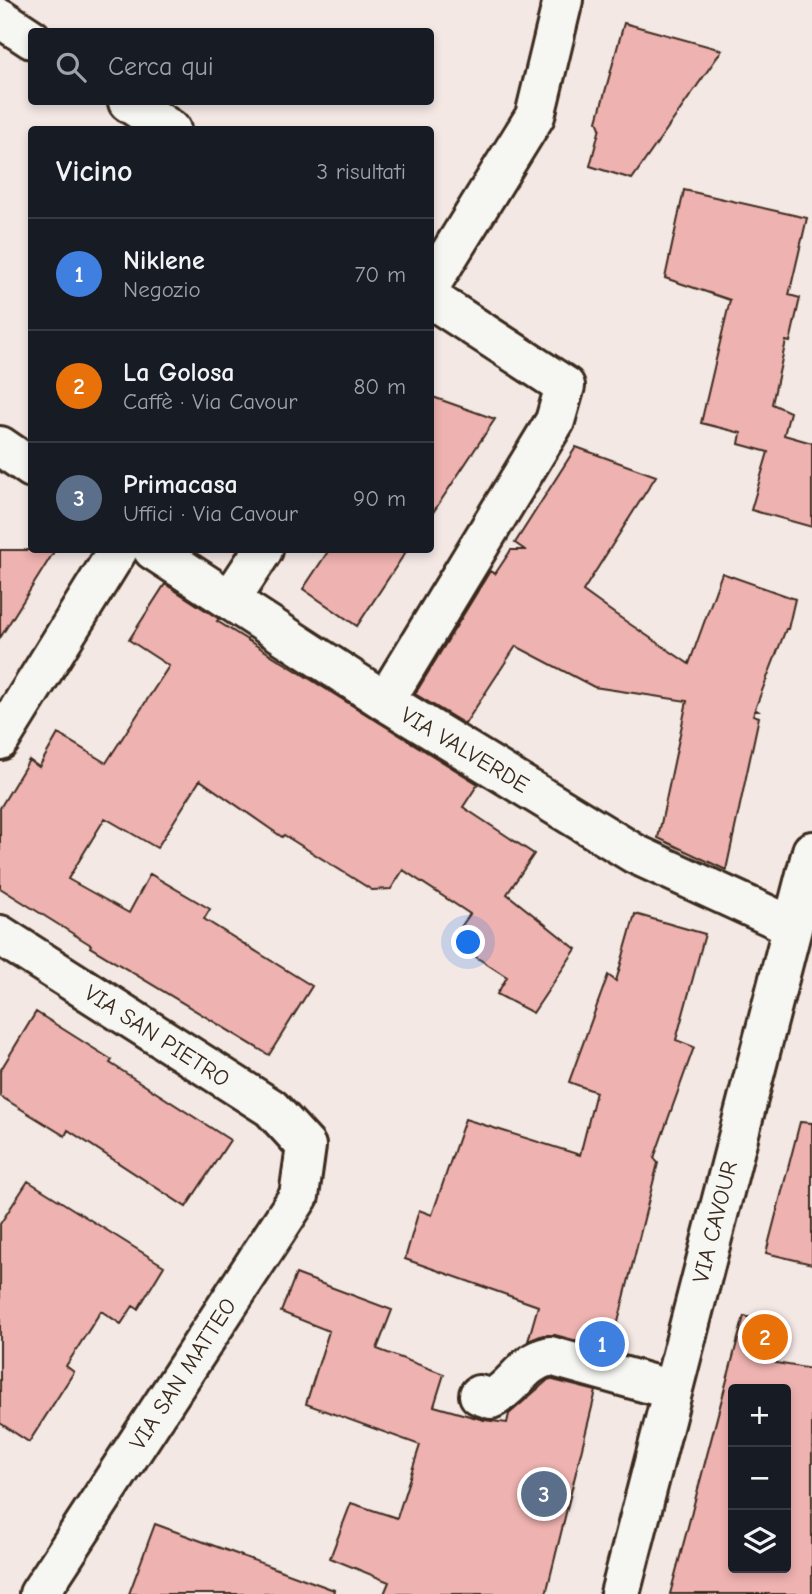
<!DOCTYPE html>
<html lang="it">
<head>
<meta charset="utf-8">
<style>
	body { margin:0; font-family:"Comic Neue",sans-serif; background:#20242c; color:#f1f3f6 }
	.controls { position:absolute; right:21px; bottom:21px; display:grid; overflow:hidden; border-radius:7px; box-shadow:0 4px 10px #0003 }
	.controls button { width:63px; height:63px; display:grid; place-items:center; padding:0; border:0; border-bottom:2px solid #363941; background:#171b24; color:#f1f3f6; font:35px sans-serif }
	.you { position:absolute; left:469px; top:943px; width:24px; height:24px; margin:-18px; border:5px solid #fff; border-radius:50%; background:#1a73e8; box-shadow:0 0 0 10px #1a73e833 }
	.badge { display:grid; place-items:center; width:46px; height:46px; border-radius:50%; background:#0f766e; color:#fff; font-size:23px; font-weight:700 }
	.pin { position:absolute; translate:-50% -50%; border:4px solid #fff; box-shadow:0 2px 7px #0006 }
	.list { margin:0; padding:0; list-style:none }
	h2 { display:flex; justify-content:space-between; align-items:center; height:91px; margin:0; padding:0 28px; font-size:30px }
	h2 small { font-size:23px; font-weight:400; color:#9ea1a6 }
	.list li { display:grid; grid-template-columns:46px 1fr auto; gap:21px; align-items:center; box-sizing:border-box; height:112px; padding:0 28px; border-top:2px solid #363941 }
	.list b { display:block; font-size:26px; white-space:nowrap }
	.list p { margin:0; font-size:23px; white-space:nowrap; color:#9ea1a6 }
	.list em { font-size:23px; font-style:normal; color:#9ea1a6 }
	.icon { flex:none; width:38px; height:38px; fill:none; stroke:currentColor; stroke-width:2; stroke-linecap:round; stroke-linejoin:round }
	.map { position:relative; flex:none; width:812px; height:1594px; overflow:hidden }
	.search { position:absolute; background:#171b24; box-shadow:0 4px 10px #0003; left:28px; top:28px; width:406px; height:77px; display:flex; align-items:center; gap:18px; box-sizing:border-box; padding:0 24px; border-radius:7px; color:#9ea1a6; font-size:26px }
	.panel { position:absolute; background:#171b24; box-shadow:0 4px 10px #0003; left:28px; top:126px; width:406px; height:427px; border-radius:7px }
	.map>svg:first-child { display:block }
</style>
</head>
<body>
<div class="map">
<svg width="812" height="1594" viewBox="0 0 812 1594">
	<rect width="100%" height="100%" fill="#f4e8e5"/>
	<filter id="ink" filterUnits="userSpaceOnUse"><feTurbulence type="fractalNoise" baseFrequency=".0143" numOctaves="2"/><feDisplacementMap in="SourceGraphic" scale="14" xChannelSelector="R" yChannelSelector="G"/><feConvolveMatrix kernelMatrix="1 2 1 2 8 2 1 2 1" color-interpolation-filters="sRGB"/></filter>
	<g filter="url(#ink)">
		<!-- building -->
		<path fill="#eeb2b0" stroke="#3b2a1e" stroke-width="2" fill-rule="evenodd" d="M624,23L722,50L632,179L590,166L600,128L597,121Z
			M684,190L807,218L789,295L800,298L790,342L786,341L772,404L790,412L784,435L812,443V527L751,510L768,452L739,444L741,433L701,423L730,300L665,278Z
			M430,396L495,419L430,517Z
			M576,447L656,476L583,591L615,614L689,664L722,573L795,599L788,629H786L755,709L758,711H755L753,715L759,717L726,870L658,838L687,701L594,687L516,646L465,724L415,694L490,571L495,574L511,550H525L515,543Z
			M0,550H55L0,638Z
			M329,550H407L357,626L303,589Z
			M165,584L219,619L217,621L478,784L463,807L534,854L507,894L576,949L533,1013L497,994L507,977L451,941L470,914L403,870L391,889L372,890L284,835L282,837L200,780L157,848L105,818L68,879L129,913L150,874L210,909L204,919L312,986L269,1055L90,947L91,945L0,888V808L29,760L39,767L58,734L106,763L169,666L129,640Z
			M635,914L705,934L676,1040L694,1047L654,1158L658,1163L611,1350L555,1335H543L528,1341L538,1306L405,1259L419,1210L432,1215L465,1119L580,1155L596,1092L569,1082L608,975L616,981Z
			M36,1012L112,1060L110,1063L230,1140L186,1207L68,1130L65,1136L0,1096V1071Z
			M800,1122L812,1123V1264L766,1253Z
			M28,1181L164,1266L138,1309L133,1306L121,1324L101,1311L66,1366L74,1372L29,1442L0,1423V1224Z
			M296,1274L392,1310L377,1349L444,1374L434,1406L484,1420L507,1423L509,1414L549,1379L596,1391L546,1594H384L389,1582L330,1558L351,1503L397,1518L420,1445L306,1404L329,1331L281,1312Z
			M744,1316L786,1326L776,1363L812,1369V1594H670ZM733,1389H786V1568H733Z
			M155,1524L334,1590L333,1594H129Z"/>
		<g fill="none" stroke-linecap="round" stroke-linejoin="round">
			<!-- minor casing -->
			<g stroke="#3b2a1e" stroke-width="44">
				<path id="minor" d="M0,18L32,39
					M128,102L171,130
					M430,286L535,116L563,0
					M0,446L32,468
					M153,550L385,701L635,854L792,926
					M230,600L263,550
					M385,701L555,421L565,386L430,298
					M0,740L118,550
					M0,935L271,1108L306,1146L299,1196L39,1594
					M479,1395L491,1399C516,1386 521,1363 550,1356L672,1390"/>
			</g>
			<!-- major casing -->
			<g stroke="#3b2a1e" stroke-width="44">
				<path id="major" d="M620,1594L812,851"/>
			</g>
			<!-- minor -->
			<use href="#minor" stroke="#f6f6f2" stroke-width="38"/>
			<!-- major -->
			<use href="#major" stroke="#f6f6f2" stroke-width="38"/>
		</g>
	</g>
	<g text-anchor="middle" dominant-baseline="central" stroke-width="7" stroke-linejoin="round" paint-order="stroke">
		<!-- street labels -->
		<g font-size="23" fill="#3b2a1e" stroke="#f6f6f2">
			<text transform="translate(465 750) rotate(31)">VIA VALVERDE</text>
			<text transform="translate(157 1036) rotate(33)">VIA SAN PIETRO</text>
			<text transform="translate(715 1222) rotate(-76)">VIA CAVOUR</text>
			<text transform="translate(183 1374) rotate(-57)">VIA SAN MATTEO</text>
		</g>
	</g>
</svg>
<div class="controls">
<button>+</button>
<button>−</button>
<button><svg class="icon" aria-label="layers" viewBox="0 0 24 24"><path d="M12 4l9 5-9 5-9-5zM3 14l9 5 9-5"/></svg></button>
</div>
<div class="you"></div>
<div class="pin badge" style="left:602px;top:1344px;background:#3f7fe0">1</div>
<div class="pin badge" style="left:765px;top:1337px;background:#e8710a">2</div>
<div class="pin badge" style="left:544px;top:1494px;background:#5c6f8a">3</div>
<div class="search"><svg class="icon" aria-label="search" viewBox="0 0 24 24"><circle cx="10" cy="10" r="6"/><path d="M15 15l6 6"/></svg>Cerca qui</div>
<section class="panel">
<h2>Vicino<small>3 risultati</small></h2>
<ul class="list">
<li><span class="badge" style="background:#3f7fe0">1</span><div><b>Niklene</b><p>Negozio</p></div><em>70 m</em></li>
<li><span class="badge" style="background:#e8710a">2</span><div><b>La Golosa</b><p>Caffè · Via Cavour</p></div><em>80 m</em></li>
<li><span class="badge" style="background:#5c6f8a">3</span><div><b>Primacasa</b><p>Uffici · Via Cavour</p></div><em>90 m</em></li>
</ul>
</section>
</div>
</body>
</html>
